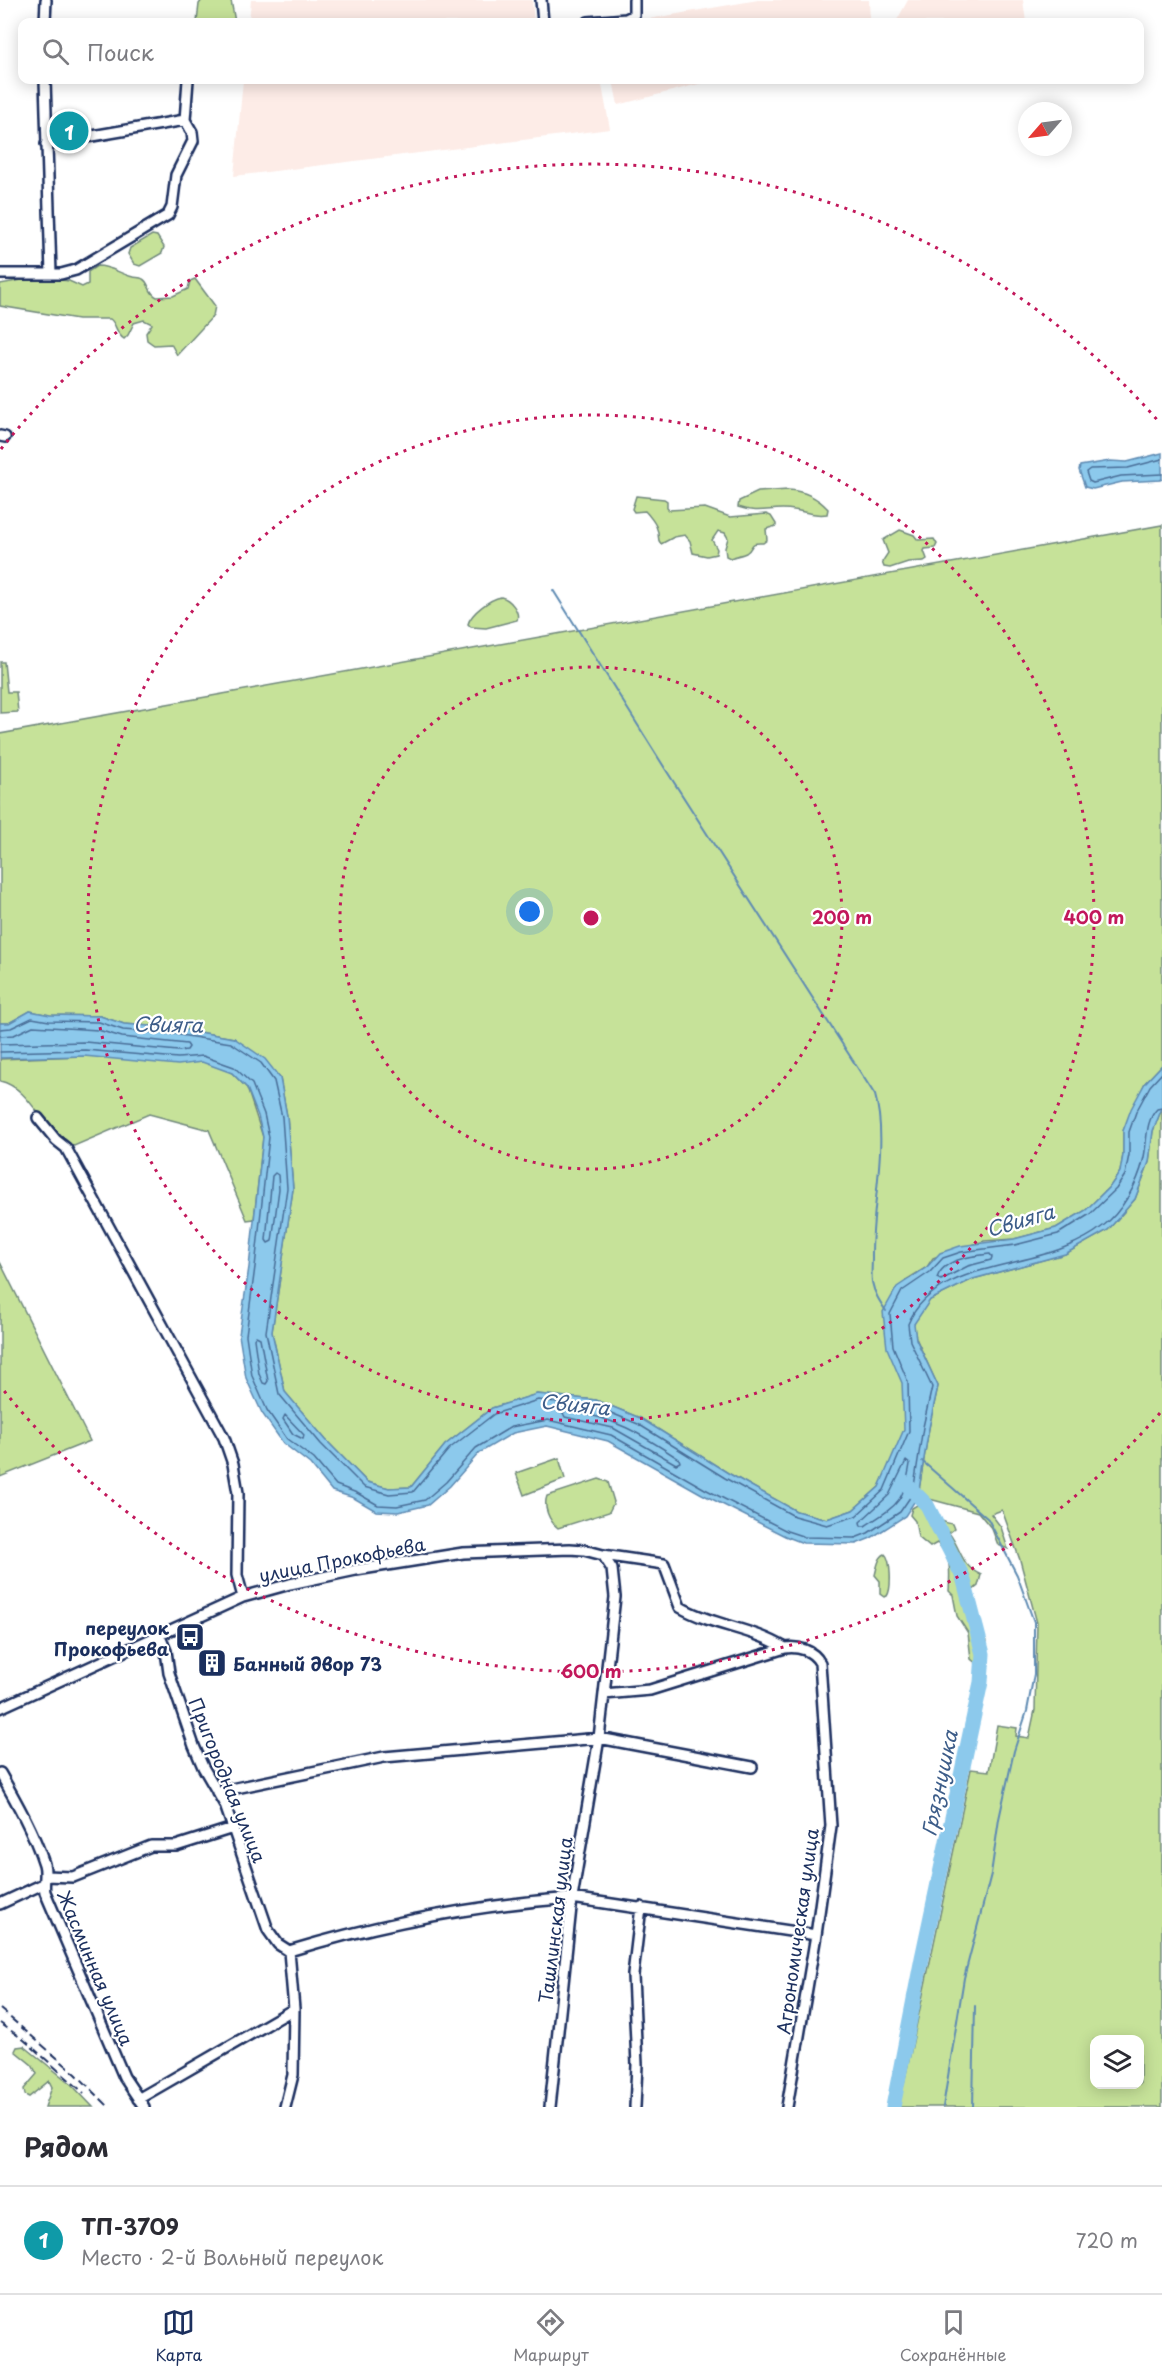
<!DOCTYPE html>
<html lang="ru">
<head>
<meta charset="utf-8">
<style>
	body { margin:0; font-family:"Playpen Sans",sans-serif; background:#f2f2f3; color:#2b2b33 }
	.controls { position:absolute; right:18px; bottom:18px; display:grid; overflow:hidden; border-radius:12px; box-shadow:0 3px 15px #0003 }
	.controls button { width:54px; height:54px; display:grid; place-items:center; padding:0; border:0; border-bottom:2px solid #e1e1e2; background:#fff; color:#2b2b33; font:30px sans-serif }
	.compass { position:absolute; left:1018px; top:102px; width:54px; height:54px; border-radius:50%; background:#fff; box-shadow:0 3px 15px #0003; rotate:242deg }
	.you { position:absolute; left:530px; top:912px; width:21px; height:21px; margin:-15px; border:4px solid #fff; border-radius:50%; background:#1a73e8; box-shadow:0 0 0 9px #1a73e833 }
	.badge { display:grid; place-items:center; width:39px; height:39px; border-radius:50%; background:#1b2f5e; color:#fff; font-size:20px; font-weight:700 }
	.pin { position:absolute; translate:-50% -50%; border:3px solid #fff; box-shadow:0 2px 6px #0006 }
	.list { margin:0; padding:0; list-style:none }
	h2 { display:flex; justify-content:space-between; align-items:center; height:78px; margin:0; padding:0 24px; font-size:26px }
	h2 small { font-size:20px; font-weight:400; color:#7c7c81 }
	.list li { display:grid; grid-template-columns:39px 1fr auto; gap:18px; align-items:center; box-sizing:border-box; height:108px; padding:0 24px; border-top:2px solid #e1e1e2 }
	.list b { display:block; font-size:22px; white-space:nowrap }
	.list p { margin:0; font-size:20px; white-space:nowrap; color:#7c7c81 }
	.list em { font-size:20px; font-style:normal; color:#7c7c81 }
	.icon { flex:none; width:33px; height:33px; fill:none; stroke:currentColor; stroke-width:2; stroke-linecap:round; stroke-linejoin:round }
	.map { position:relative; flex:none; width:1162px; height:2107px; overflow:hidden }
	.search { position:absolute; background:#fff; box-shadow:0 3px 15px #0003; left:18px; right:18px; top:18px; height:66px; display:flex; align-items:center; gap:15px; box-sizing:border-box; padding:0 21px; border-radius:12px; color:#7c7c81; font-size:22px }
	.sheet { height:186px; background:#fff }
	nav { display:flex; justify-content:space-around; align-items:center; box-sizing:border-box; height:84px; border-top:2px solid #e1e1e2; background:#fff; font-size:16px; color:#7c7c81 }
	nav a { display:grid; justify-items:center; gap:3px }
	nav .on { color:#1b2f5e }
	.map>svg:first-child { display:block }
</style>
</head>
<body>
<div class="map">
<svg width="1162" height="2107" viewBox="0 0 1162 2107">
	<rect width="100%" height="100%" fill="#fff"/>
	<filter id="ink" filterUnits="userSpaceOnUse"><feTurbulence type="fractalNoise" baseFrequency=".0167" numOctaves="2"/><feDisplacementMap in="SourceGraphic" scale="12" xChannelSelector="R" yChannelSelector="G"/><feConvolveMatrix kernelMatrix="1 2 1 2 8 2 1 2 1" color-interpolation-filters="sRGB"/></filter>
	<g filter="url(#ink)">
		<!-- built -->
		<path fill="#fdece7" d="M251,0H532L534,22H249Z
			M758,0H869L870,22H631Z
			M908,0H1023L1026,22H896Z
			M243,80H601L610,129L234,176Z
			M613,80H714L618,105Z"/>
		<!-- green -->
		<path fill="#c6e299" stroke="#70887c" stroke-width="1.5" fill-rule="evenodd" d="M202,0H231L235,22H197L199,4Z
			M152,235L157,236L164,247L162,253L140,266L134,264L128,254L130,248Z
			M97,266C111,266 120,274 133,277C137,278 140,277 143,279C150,283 148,293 157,297L173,296L188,289L190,281L195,279L215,306L213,316L177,355L171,344L154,345L147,340L146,333L152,324L144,320L134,323L128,335L124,339C115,333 117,324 110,319H78L0,306V284L38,277L69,281L82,287L88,284V272Z
			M788,490C805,491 817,497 828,509L827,514C815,516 806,512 794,510C773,506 761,515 738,507L739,501L758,492Z
			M636,496L664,499L667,501V508L669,510L705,508L730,517L766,514L771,516L776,524V526L766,529L767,540L763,543C748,542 755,547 746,553C742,555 735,556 730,558L726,556L725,548L728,538L725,533L718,531L712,540L717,549L716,554L707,556L693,553L690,541L685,535L674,537L661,544C656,538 660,535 657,529C656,524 649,515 645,511L634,512L632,509Z
			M1162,525V1065L1145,1083L1123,1131V1155L1120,1172L1111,1185L1086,1210L1056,1228L1014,1239L984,1241L933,1258L927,1267L906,1280L904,1367L909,1425L879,1487L853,1510L827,1519L796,1511L728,1473L640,1418L596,1400L537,1394L492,1408L445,1445L411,1487L389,1488L367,1482L326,1440L285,1392L272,1332L293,1189L287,1116L280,1078L234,1038L175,1028L124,1024L100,1016L50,1015L30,1011L9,1023H0V734Z
			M900,530L914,535L918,540L934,539L937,544L935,548L925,549L924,551L927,559L924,561L908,562L890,568L884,567L882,562L888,553L883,540Z
			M501,597C510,599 520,611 517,620L486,628L471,627L468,624C471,613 490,599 501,597Z
			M0,662H4L7,692H16L18,712L0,713Z
			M112,1055L209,1059L232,1073L247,1088L263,1137L254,1219L247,1220L209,1130L149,1114L74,1146C42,1135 34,1089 0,1081V1059Z
			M1162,1108V2107H899L971,1769L989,1771L997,1725L1017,1728L1016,1736L1029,1738L1035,1710L1037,1623L1020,1560L1002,1510L991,1514L1001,1527L1008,1549L998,1545L992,1529L978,1512L918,1496L929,1428L938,1386L916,1338L913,1324L930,1300L973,1279L1065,1254L1108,1230L1135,1199L1149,1162L1153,1131ZM1094,2040H1140V2084H1094Z
			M0,1262L90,1441L0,1477Z
			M559,1458L565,1479L524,1495L516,1473Z
			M599,1479L608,1482L614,1502L609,1512L558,1528C549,1521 543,1507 547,1496Z
			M917,1505C931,1509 935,1522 952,1524L954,1529L949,1533C962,1550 960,1565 981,1575L978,1586L972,1591L981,1631L987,1641L985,1648L988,1659L978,1665L971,1659L968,1633L957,1616L953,1595L949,1591C950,1571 952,1558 937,1543L930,1547L918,1537L915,1521L910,1515L912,1508Z
			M885,1554C891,1559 892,1589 887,1596L884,1597L880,1594V1581L875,1575C877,1568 878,1557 885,1554Z
			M24,2046L71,2084L93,2107H45L52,2087L49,2081L29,2097L25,2095L24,2089L37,2074L32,2065L15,2051L17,2047Z"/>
		<!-- water -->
		<path fill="#8cc9ec" stroke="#5f8bb3" stroke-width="1.5" d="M1162,453V479L1160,480L1122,482L1093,489L1085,487L1079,470L1080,466L1110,461L1127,462Z
			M30,1011L50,1015L100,1016L124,1024L175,1028L234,1038L265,1059L280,1078L287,1116L293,1189L272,1332L285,1392L326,1440L367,1482L389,1488L411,1487L445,1445L492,1408L537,1394L596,1400L640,1418L728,1473L796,1511L827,1519L853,1510L879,1487L904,1429L902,1383L887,1348L883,1312L897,1287L927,1267L940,1253L960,1246L1014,1239L1056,1228L1086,1210L1111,1185L1120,1172L1123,1155V1131L1131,1109L1145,1083L1162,1065V1108L1153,1131L1149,1162L1135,1199L1108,1230L1065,1254L973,1279L930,1300L914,1324L916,1339L938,1386L929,1428L918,1496L905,1516L871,1538L856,1544L803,1543L785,1536L702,1494L608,1441L547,1426L513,1433L479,1453L450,1486L428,1505L398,1512L376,1511L354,1498L332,1491L310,1464L283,1443L262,1413L246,1378L239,1335L249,1267L263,1137L258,1116L247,1088L232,1073L202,1062L178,1065L84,1056L0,1058V1023H9Z"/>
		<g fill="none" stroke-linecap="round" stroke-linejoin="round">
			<!-- shore -->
			<path stroke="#486d97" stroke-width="1.5" d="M1162,459L1128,468L1090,469L1086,472L1089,481L1093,483L1121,476L1162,474
				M0,1029L11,1028L32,1018L49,1021L99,1022L123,1030L174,1034L231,1043L261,1063L274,1081L282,1117L287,1188L266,1332L279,1394L321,1444L364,1487L389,1494L413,1492L449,1449L494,1414L538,1400L594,1406L638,1424L725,1478L794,1516L827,1525L856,1516L884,1490L909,1431L908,1382L893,1346L890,1314L902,1291L930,1272L943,1258L961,1252L1015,1245L1058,1234L1090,1214L1116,1189L1125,1175L1129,1155V1132L1136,1112L1150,1086L1162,1073
				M0,1036L14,1035L33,1026L98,1030L122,1037L187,1044L189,1047L187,1050L178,1051L85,1042L0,1044
				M0,1052L85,1050L178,1058L203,1056L234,1067L252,1084L264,1114L269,1137L255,1267L246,1335L252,1376L267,1410L287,1439L314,1459L336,1485L357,1493L378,1505L397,1506L425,1500L446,1482L476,1448L511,1427L548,1420L611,1435L705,1489L787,1531L805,1537L855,1538L868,1533L900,1512L913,1493L923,1427L932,1387L910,1341L908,1324C931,1267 1014,1268 1063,1248C1076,1243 1092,1235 1103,1226C1121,1213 1138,1183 1143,1161C1148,1144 1144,1122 1157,1109L1162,1108
				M275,1173L278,1175L279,1189L272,1241L268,1243L266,1240L272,1176Z
				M990,1254L992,1257L991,1260L968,1266L941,1280L937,1278C943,1259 972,1256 990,1254Z
				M256,1336L260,1338L268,1381L266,1384L263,1383L259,1374L254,1339Z
				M566,1411C613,1416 641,1434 679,1459L680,1462L676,1464L613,1428L565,1417L563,1413Z
				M285,1415L304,1435L303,1439L293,1434L283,1419Z
				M906,1461L910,1464C904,1503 897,1505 865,1526H861L860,1522L889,1495Z"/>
			<!-- stream -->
			<path stroke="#5f8bb3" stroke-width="2" d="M553,590L666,770L875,1095C889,1142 871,1208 872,1258C872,1266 871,1274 872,1282C874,1293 880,1302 886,1311
				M922,1461L988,1519L1017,1575L1034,1622V1674L1027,1711L1014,1751L999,1819L991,1874L964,1978L943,2107
				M973,2107L975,2006"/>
			<!-- river -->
			<path stroke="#8cc9ec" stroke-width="15" d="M893,2107L922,1958L981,1682L983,1654L963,1577L927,1505L905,1483"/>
			<!-- minor casing -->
			<g stroke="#1b2f5e" stroke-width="14">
				<path id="minor" d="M541,0L543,22
					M45,22L46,0
					M588,22L626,19L634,15V0
					M45,80L51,274
					M46,144L185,120
					M0,274H61L76,270L168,215L172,207L176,175L193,141L192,132L185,120L188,80
					M0,436L5,437
					M38,1118L56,1140L66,1148L224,1438L233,1464L238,1493L237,1575L243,1597
					M603,1555L664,1564L680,1607C713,1626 753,1628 785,1648
					M159,1634L166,1651L169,1673L194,1746L203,1767L225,1805L268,1930L278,1944L289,1951L294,2009L293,2075L285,2107
					M604,1694L650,1690L785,1648C798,1646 813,1650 820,1663L831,1826L816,1935L787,2107
					M0,1708L243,1597L290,1584L356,1570L463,1553L570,1549L584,1550L603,1555L612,1569L615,1597L599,1738L572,1898L550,2107
					M0,1773C16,1801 34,1833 44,1864C47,1874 43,1883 45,1892L124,2077L144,2107
					M217,1792L384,1757L599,1738L752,1767
					M45,1876L73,1877L151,1846H176L233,1828
					M0,1904L43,1884
					M289,1951C381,1923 477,1905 572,1898L816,1935
					M138,2099L294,2009
					M635,2107L637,2065L633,1975L641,1907"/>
			</g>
			<!-- minor -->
			<use href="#minor" stroke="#fff" stroke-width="9"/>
			<!-- rail -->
			<path stroke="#1b2f5e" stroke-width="2" stroke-dasharray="9 4.5" stroke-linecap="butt" d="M0,2009L76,2074L109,2107
				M0,2023L24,2040L84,2093"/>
		</g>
	</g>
	<!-- distance rings -->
	<g fill="none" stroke="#c2185b" stroke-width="3" stroke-dasharray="3 6">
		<circle cx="591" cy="918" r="251"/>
		<circle cx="591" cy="918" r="503"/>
		<path d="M1160 1413A754 754 0 0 1 1 1387M1 449A754 754 0 0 1 1160 423"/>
	</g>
	<!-- icons -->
	<defs>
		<g id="bus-square" transform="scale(1.5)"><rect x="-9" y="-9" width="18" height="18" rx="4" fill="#1b2f5e" stroke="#fff"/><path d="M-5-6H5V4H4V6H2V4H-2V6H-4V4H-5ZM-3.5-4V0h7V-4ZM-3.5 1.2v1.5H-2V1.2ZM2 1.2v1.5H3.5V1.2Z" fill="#fff"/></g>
		<g id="building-square" transform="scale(1.5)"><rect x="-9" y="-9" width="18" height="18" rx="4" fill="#1b2f5e" stroke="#fff"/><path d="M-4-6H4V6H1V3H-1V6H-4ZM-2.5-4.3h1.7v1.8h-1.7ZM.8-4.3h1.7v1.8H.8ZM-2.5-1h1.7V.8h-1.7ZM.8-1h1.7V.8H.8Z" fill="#fff"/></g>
	</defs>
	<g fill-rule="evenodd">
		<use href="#bus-square" x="190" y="1637"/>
		<use href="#building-square" x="212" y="1663"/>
	</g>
	<g text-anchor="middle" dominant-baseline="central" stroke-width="4.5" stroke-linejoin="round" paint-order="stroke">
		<!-- street labels -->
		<g font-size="18" fill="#1b2f5e" stroke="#fff">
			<text transform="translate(342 1559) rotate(-11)">улица Прокофьева</text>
			<text transform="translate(228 1780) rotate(68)">Пригородная улица</text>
			<text transform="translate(555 1920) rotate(-83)">Ташлинская улица</text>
			<text transform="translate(797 1931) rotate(-82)">Агрономическая улица</text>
			<text transform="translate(96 1968) rotate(67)">Жасминная улица</text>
		</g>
		<!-- poi labels -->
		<g font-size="18" font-weight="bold" fill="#1b2f5e" stroke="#fff" text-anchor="end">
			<text x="169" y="1627">переулок<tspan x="169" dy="21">Прокофьева</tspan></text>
			<text x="233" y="1663" text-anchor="start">Банный двор 73</text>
		</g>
		<!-- water labels -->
		<g font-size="20" font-style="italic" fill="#3d5d89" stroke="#fff">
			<text transform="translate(168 1024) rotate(1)">Свияга</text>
			<text transform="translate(1020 1220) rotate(-16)">Свияга</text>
			<text transform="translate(575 1404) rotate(6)">Свияга</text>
			<text transform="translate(939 1783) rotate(-78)">Грязнушка</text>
		</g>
	</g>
	<circle cx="591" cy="918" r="9" fill="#c2185b" stroke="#fff" stroke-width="3"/>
	<g font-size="18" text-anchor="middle" font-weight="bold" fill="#c2185b" stroke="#fff" stroke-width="4.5" stroke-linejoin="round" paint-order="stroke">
		<text x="842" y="924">200 m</text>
		<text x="1094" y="924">400 m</text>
		<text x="591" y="1678">600 m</text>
	</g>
</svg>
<div class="controls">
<button><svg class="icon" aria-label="layers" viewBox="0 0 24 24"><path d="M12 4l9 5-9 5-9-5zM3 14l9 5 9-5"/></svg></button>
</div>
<svg class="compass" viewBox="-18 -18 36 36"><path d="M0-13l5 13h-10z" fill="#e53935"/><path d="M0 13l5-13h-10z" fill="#7c7c81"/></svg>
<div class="you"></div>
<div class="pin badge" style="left:69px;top:131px;background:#0f9aa8">1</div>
<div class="search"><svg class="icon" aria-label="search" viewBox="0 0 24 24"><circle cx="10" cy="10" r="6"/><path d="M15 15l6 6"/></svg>Поиск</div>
</div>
<section class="sheet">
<h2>Рядом<small></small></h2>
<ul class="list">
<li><span class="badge" style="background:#0f9aa8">1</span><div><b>ТП-3709</b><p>Место · 2-й Вольный переулок</p></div><em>720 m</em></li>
</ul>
</section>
<nav>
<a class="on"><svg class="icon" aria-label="map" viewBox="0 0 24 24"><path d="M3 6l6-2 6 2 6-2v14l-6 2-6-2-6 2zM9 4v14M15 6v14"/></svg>Карта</a>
<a><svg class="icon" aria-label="directions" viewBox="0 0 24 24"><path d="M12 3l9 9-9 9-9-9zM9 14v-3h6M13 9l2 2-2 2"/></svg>Маршрут</a>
<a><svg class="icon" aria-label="saved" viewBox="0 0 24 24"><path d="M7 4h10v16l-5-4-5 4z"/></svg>Сохранённые</a>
</nav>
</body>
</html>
